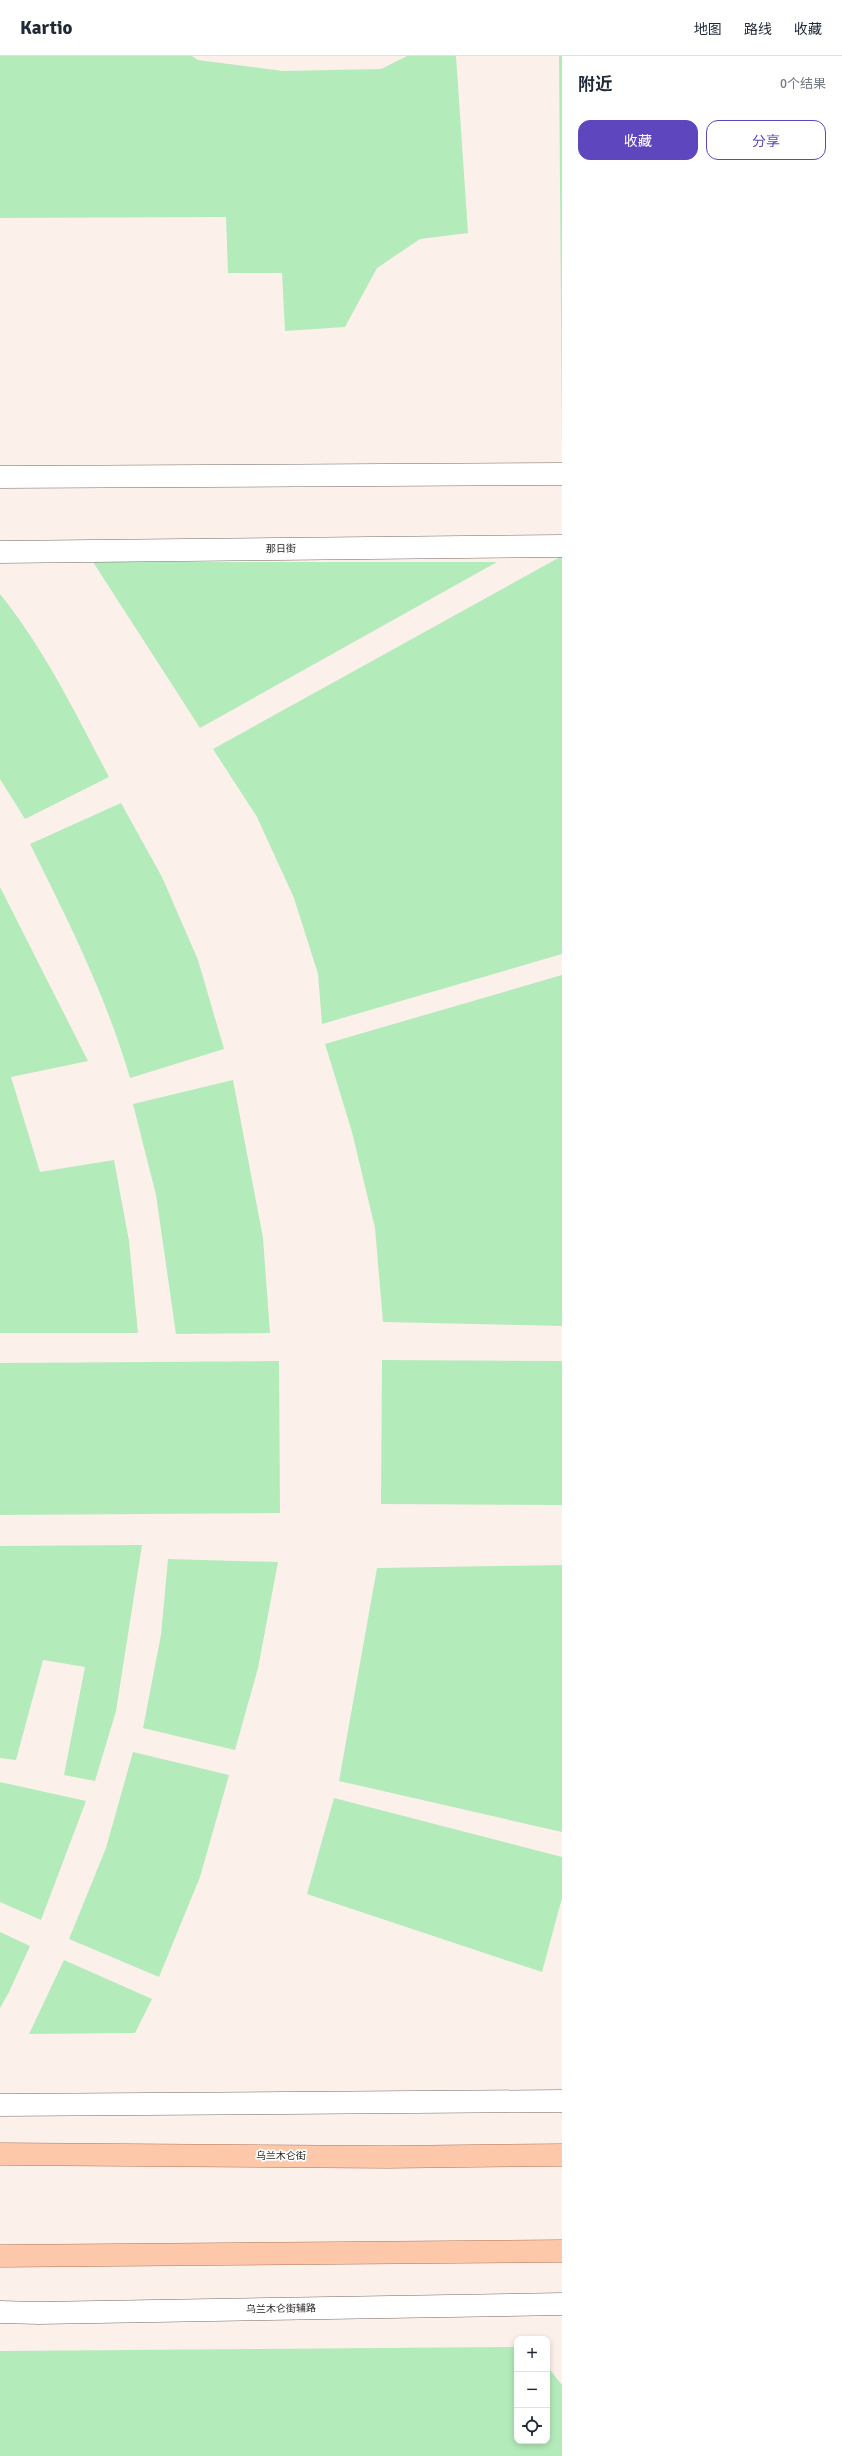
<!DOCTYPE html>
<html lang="zh">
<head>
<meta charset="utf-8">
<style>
	body { margin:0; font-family:Signika,"Noto Sans SC",sans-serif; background:#f6f6f7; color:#1f2937 }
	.controls { position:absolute; right:12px; bottom:12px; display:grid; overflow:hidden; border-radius:8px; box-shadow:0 2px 6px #0003 }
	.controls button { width:36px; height:36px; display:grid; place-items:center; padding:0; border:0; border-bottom:1px solid #e0e1e3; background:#fff; color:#1f2937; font:20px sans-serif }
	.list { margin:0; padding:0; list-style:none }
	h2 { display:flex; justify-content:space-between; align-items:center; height:52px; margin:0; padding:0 16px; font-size:17px }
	h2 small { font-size:13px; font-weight:400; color:#747a83 }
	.actions { display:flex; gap:8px; padding:12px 16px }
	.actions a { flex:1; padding:9px 0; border:1px solid #5e46be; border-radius:12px; text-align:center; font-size:14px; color:#5e46be }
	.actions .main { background:#5e46be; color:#fff }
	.icon { flex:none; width:22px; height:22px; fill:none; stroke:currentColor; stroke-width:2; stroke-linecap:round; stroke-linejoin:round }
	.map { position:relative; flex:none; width:562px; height:2400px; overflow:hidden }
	header { display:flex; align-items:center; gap:24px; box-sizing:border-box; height:56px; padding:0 20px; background:#fff; border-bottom:1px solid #e0e1e3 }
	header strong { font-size:19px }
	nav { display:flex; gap:22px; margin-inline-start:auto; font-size:14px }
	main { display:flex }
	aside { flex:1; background:#fff }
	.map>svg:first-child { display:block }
</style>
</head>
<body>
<header>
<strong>Kartio</strong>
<nav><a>地图</a><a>路线</a><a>收藏</a></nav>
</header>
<main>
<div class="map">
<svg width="562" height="2400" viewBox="0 0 562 2400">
	<rect width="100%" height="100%" fill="#fcf0eb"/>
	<!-- green -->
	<path fill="#b4ebbb" d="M0,0H192L198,4L283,15L381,13L407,0H456L468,177L420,183L377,212L345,271L285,275L282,217H228L226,161L0,162Z
		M559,0H562V392Z
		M562,500V898L322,968L318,918L294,842L257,761L213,693Z
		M93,506H497L200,672Z
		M0,538C45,594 76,658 109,721L25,763L0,723Z
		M121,747L162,821L198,904L224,993L130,1022C106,940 68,864 30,788Z
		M0,831L88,1005L11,1021L40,1116L114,1104L129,1185L138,1277H0Z
		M562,919V1270L383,1266L375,1172L352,1076L325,988Z
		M233,1024L263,1182L270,1277L176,1278L156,1139L133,1048Z
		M382,1304L562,1305V1449L381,1448Z
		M279,1305L280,1457L0,1459V1307Z
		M142,1489L116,1655L95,1725L64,1719L85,1611L43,1604L16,1704L0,1702V1490Z
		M168,1503L278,1506L258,1612L235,1694L143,1672L161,1579Z
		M562,1509V1776L339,1725L377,1512Z
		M133,1696L229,1719L200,1821L159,1921L69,1883L106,1792Z
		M0,1726L86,1745L41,1864L0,1846Z
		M334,1742L562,1801V1842L542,1916L307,1838Z
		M0,1876L30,1890L9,1936L0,1952Z
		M64,1904L152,1943L135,1977L29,1978Z
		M517,2291V2385H547V2310L562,2329V2400H0V2295Z"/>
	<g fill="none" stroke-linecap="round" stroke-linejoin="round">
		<!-- minor casing -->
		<g stroke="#766b66" stroke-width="23">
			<path id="minor" d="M0,421L562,418
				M0,496L562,490
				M0,2049L562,2045
				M0,2256L39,2257L562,2248"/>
		</g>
		<!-- major casing -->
		<g stroke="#b17656" stroke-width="23">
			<path id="major" d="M0,2098L388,2101L562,2099
				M0,2200L562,2195"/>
		</g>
		<!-- minor -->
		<use href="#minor" stroke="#fff" stroke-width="22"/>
		<!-- major -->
		<use href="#major" stroke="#fdc7aa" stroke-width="22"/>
	</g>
	<g text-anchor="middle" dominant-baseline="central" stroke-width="3.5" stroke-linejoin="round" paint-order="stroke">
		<!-- street labels -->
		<g font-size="10" fill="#272321" stroke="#fff">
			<text transform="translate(281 493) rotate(-1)">那日街</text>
			<text x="281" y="2100">乌兰木仑街</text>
			<text transform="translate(281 2253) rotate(-1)">乌兰木仑街辅路</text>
		</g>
	</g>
</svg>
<div class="controls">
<button>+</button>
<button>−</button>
<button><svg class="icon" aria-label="locate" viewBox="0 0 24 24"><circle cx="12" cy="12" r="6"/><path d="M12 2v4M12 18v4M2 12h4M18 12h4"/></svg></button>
</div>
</div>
<aside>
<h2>附近<small>0个结果</small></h2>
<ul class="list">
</ul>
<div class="actions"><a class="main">收藏</a><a>分享</a></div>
</aside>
</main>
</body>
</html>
